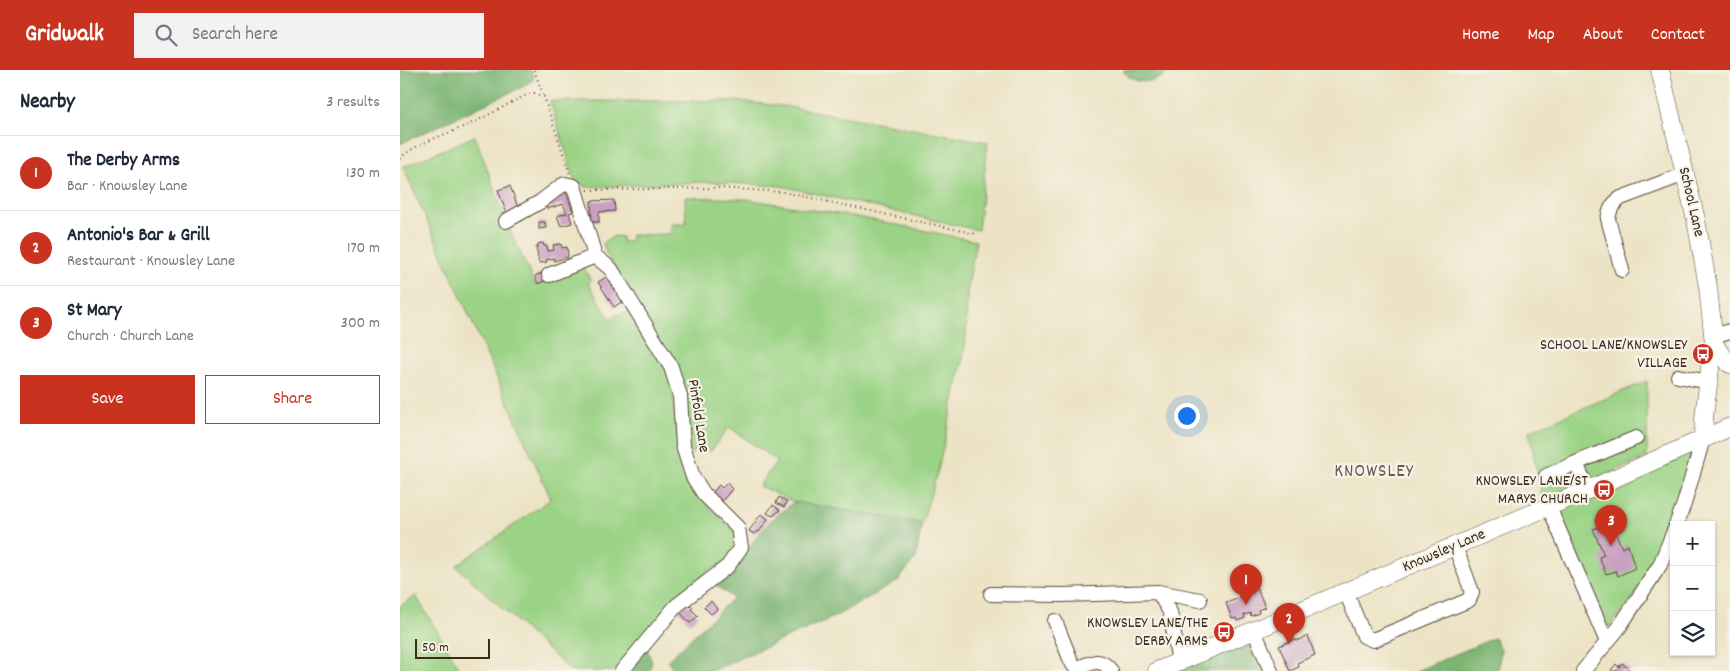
<!DOCTYPE html>
<html lang="en">
<head>
<meta charset="utf-8">
<style>
	body { margin:0; font-family:Dekko,sans-serif; background:#f2f2f3; color:#1f2937 }
	.controls { position:absolute; right:15px; bottom:15px; display:grid; overflow:hidden; border-radius:0px; box-shadow:0 1px 4px #0004 }
	.controls button { width:45px; height:45px; display:grid; place-items:center; padding:0; border:0; border-bottom:1px solid #e0e1e3; background:#fff; color:#1f2937; font:25px sans-serif }
	.scale { position:absolute; left:15px; bottom:12px; width:75px; box-sizing:border-box; padding-left:5px; border:2px solid #3b2a1e; border-top:0; font-size:14px; line-height:18px; white-space:nowrap; color:#3b2a1e; -webkit-text-stroke:4px #f7f3e8; paint-order:stroke }
	.you { position:absolute; left:786px; top:345px; width:18px; height:18px; margin:-12px; border:4px solid #fff; border-radius:50%; background:#1a73e8; box-shadow:0 0 0 8px #1a73e833 }
	.badge { display:grid; place-items:center; width:32px; height:32px; border-radius:50%; background:#c8321e; color:#fff; font-size:16px; font-weight:700 }
	.pin { position:absolute; translate:-50% -41px; filter:drop-shadow(0 1px 2px #0008) }
	.pin::after { content:''; position:absolute; top:26px; width:18px; height:15px; background:inherit; clip-path:polygon(0 0,100% 0,50% 100%) }
	.list { margin:0; padding:0; list-style:none }
	h2 { display:flex; justify-content:space-between; align-items:center; height:65px; margin:0; padding:0 20px; font-size:21px }
	h2 small { font-size:16px; font-weight:400; color:#747a83 }
	.list li { display:grid; grid-template-columns:32px 1fr auto; gap:15px; align-items:center; box-sizing:border-box; height:75px; padding:0 20px; border-top:1px solid #e0e1e3 }
	.list b { display:block; font-size:19px; white-space:nowrap }
	.list p { margin:0; font-size:16px; white-space:nowrap; color:#747a83 }
	.list em { font-size:16px; font-style:normal; color:#747a83 }
	.actions { display:flex; gap:10px; padding:15px 20px }
	.actions a { flex:1; padding:11px 0; border:1px solid #c8321e; border-radius:0px; text-align:center; font-size:18px; color:#c8321e }
	.actions .main { background:#c8321e; color:#fff }
	.icon { flex:none; width:28px; height:28px; fill:none; stroke:currentColor; stroke-width:2; stroke-linecap:round; stroke-linejoin:round }
	.map { position:relative; flex:none; width:1330px; height:601px; overflow:hidden }
	header { display:flex; align-items:center; gap:30px; box-sizing:border-box; height:70px; padding:0 25px; background:#c8321e; color:#fff }
	header strong { font-size:24px }
	nav { display:flex; gap:28px; margin-inline-start:auto; font-size:18px }
	.search { width:350px; height:45px; background:#f2f2f3; display:flex; align-items:center; gap:12px; box-sizing:border-box; padding:0 18px; border-radius:0px; color:#747a83; font-size:19px }
	main { display:flex }
	aside { flex:1; background:#fff }
	.map>svg:first-child { display:block }
</style>
</head>
<body>
<header>
<strong>Gridwalk</strong>
<div class="search"><svg class="icon" aria-label="search" viewBox="0 0 24 24"><circle cx="10" cy="10" r="6"/><path d="M15 15l6 6"/></svg>Search here</div>
<nav><a>Home</a><a>Map</a><a>About</a><a>Contact</a></nav>
</header>
<main>
<aside>
<h2>Nearby<small>3 results</small></h2>
<ul class="list">
<li><span class="badge">1</span><div><b>The Derby Arms</b><p>Bar · Knowsley Lane</p></div><em>130 m</em></li>
<li><span class="badge">2</span><div><b>Antonio's Bar &amp; Grill</b><p>Restaurant · Knowsley Lane</p></div><em>170 m</em></li>
<li><span class="badge">3</span><div><b>St Mary</b><p>Church · Church Lane</p></div><em>300 m</em></li>
</ul>
<div class="actions"><a class="main">Save</a><a>Share</a></div>
</aside>
<div class="map">
<svg width="1330" height="601" viewBox="0 0 1330 601">
	<rect width="100%" height="100%" fill="#f7f3e8"/>
	<filter id="ink" filterUnits="userSpaceOnUse"><feTurbulence type="fractalNoise" baseFrequency=".02" numOctaves="2"/><feDisplacementMap in="SourceGraphic" scale="10" xChannelSelector="R" yChannelSelector="G"/><feConvolveMatrix kernelMatrix="1 2 1 2 8 2 1 2 1" color-interpolation-filters="sRGB"/></filter>
	<filter id="wash" filterUnits="userSpaceOnUse"><feTurbulence type="fractalNoise" baseFrequency=".0096" numOctaves="4" result="noise"/><feDisplacementMap in="SourceGraphic" scale="20" xChannelSelector="R" yChannelSelector="G"/><feGaussianBlur stdDeviation="1.12" result="paint"/><feColorMatrix in="noise" values="0 0 0 0 0 0 0 0 0 0 0 0 0 0 0 0 0 1.4 0 .05"/><feComposite in="paint" operator="in"/></filter>
	<g filter="url(#wash)">
		<rect width="100%" height="100%" fill="#ece3c4"/>
		<!-- green -->
		<path fill="#9bd386" stroke="#6b7e52" d="M150,31H337L390,37L588,72L578,160L381,116L306,112L186,117L175,111Z
			M75,66L107,154L135,215L183,196L191,211L188,213L209,248L232,240L270,303L282,404L293,421L336,463L333,481L328,492L311,499L273,531L231,584L215,601H171L56,496L151,429L3,97Z
			M285,127L346,129L457,147L576,171L567,222L566,267L563,289L538,400L522,453L394,432L359,416L377,391L329,357L310,382L301,374L290,385L288,340L212,193L206,183L203,173L214,166L222,167V172H230L231,165L271,164V154H286Z
			M1247,311V387L1143,432L1129,361Z
			M1294,382L1258,490L1229,534L1206,560L1156,440Z
			M16,526L61,601H0V536Z"/>
		<!-- forest -->
		<path fill="#7cb573" stroke="#5c7048" d="M0,0H131L134,9L122,17L0,74Z
			M723,0H771C759,13 733,18 723,0Z
			M394,432L522,453L516,488L498,511L434,547L311,601H276L267,591L333,528L314,514L333,496L369,452Z
			M852,568L866,601H773Z
			M1094,568L1101,579L1098,601H1016Z
			M246,576L252,592L249,601H225Z"/>
		<g id="blocks">
			<!-- building -->
			<path fill="#c89ec0" d="M110,116L119,140L107,144L98,120Z
				M166,122L173,142L169,143L172,153L161,156L157,146L167,143L163,134L147,139L145,134L151,126Z
				M214,130L215,141L199,142V152H192L191,131Z
				M139,152H145L146,158L139,159Z
				M143,173L144,176H147L148,181L154,180L153,175L161,174L162,178L167,177L168,187L154,191V188L146,190L147,192L139,193L136,177H138V174Z
				M144,202L147,210L138,214L135,206Z
				M208,206L223,231L214,237L198,212Z
				M327,413L332,419L322,431L313,422L319,415L322,418Z
				M379,427L387,432L384,437L376,433Z
				M373,435L380,440L373,446L367,443Z
				M361,444L368,449L359,462L357,461L354,464L349,461Z
				M1204,447L1206,453L1211,451L1222,478L1228,475L1235,498L1218,506L1216,501L1206,504L1199,487L1204,485L1193,459L1199,457L1196,450Z
				M857,518L865,537L858,540L859,543L851,546L850,543L844,545L845,548L837,551L836,548L832,549L826,533L840,528V525Z
				M311,531L317,539L311,544L304,537Z
				M286,533L289,536L290,535L293,537L291,539L298,546L290,553L278,540Z
				M908,566L915,585L897,593L899,597L890,601L879,576L895,569L896,571Z
				M1222,593L1231,601H1212L1211,600L1216,594L1219,597Z"/>
		</g>
	</g>
	<g filter="url(#ink)">
		<use href="#blocks" fill-opacity="0" stroke="#564637" stroke-width="1"/>
		<g fill="none" stroke-linecap="round" stroke-linejoin="round">
			<!-- minor casing -->
			<g stroke="#564637" stroke-width="16">
				<path id="minor" d="M106,151L140,132L161,116L165,114L174,116L195,186L211,199L271,297L280,326L283,376L293,407L304,424L338,458L341,477L328,496L276,536L222,601
					M1222,200L1208,149C1210,139 1212,134 1221,128L1285,104
					M149,205L195,186
					M1313,266L1330,261
					M1278,306L1309,312
					M1146,406L1176,393
					M1188,420L1176,393L1236,368
					M1149,437L1207,572
					M1276,455L1284,434L1303,369
					M758,522L800,530
					M946,522L964,566L973,570L1069,530L1072,522L1055,476
					M591,524L662,525L758,522L770,542L779,592
					M655,551L671,591L674,596L678,598C693,592 701,587 711,601
					M854,560L871,601
					M1183,601L1218,559L1260,495L1274,461"/>
			</g>
			<!-- major casing -->
			<g stroke="#564637" stroke-width="19">
				<path id="major" d="M1260,0L1296,150L1308,217L1314,273L1319,282L1330,294
					M1303,369C1303,349 1306,329 1309,309C1310,297 1311,285 1314,273
					M757,601L1188,420L1330,357"/>
			</g>
			<!-- path -->
			<path stroke="#564637" stroke-width="2" stroke-dasharray="1 4" stroke-linecap="butt" d="M134,0L144,27
				M0,89C12,74 51,63 70,54C90,45 109,33 129,24L134,23L144,27L170,104
				M188,120L320,118L383,122L577,164"/>
			<!-- minor -->
			<use href="#minor" stroke="#fff" stroke-width="14"/>
			<!-- major -->
			<use href="#major" stroke="#fff" stroke-width="18"/>
		</g>
	</g>
	<!-- icons -->
	<defs>
		<g id="bus-disc" transform="scale(1.125)"><circle r="9.5" fill="#c8321e" stroke="#f7f3e8"/><path d="M-5-6H5V4H4V6H2V4H-2V6H-4V4H-5ZM-3.5-4V0h7V-4ZM-3.5 1.2v1.5H-2V1.2ZM2 1.2v1.5H3.5V1.2Z" fill="#fff"/></g>
	</defs>
	<g fill-rule="evenodd">
		<use href="#bus-disc" x="1303" y="284"/>
		<use href="#bus-disc" x="1204" y="420"/>
		<use href="#bus-disc" x="824" y="562"/>
	</g>
	<g text-anchor="middle" dominant-baseline="central" stroke-width="4.5" stroke-linejoin="round" paint-order="stroke">
		<!-- street labels -->
		<g font-size="16" fill="#3b2a1e" stroke="#f7f3e8">
			<text transform="translate(1291 132) rotate(77)">School Lane</text>
			<text transform="translate(298 346) rotate(81)">Pinfold Lane</text>
			<text transform="translate(1044 481) rotate(-23)">Knowsley Lane</text>
		</g>
		<!-- poi labels -->
		<g font-size="16" fill="#3b2a1e" stroke="#f7f3e8" text-anchor="end">
			<text x="1287" y="275">SCHOOL LANE/KNOWSLEY<tspan x="1287" dy="18">VILLAGE</tspan></text>
			<text x="1188" y="411">KNOWSLEY LANE/ST<tspan x="1188" dy="18">MARYS CHURCH</tspan></text>
			<text x="808" y="553">KNOWSLEY LANE/THE<tspan x="808" dy="18">DERBY ARMS</tspan></text>
		</g>
		<!-- quarter labels -->
		<g font-size="19" letter-spacing="1" fill="#6c5357" stroke="#f7f3e8">
			<text x="974" y="402">KNOWSLEY</text>
		</g>
	</g>
</svg>
<div class="controls">
<button>+</button>
<button>−</button>
<button><svg class="icon" aria-label="layers" viewBox="0 0 24 24"><path d="M12 4l9 5-9 5-9-5zM3 14l9 5 9-5"/></svg></button>
</div>
<div class="scale">50 m</div>
<div class="you"></div>
<div class="pin badge" style="left:846px;top:535px">1</div>
<div class="pin badge" style="left:889px;top:574px">2</div>
<div class="pin badge" style="left:1211px;top:476px">3</div>
</div>
</main>
</body>
</html>
